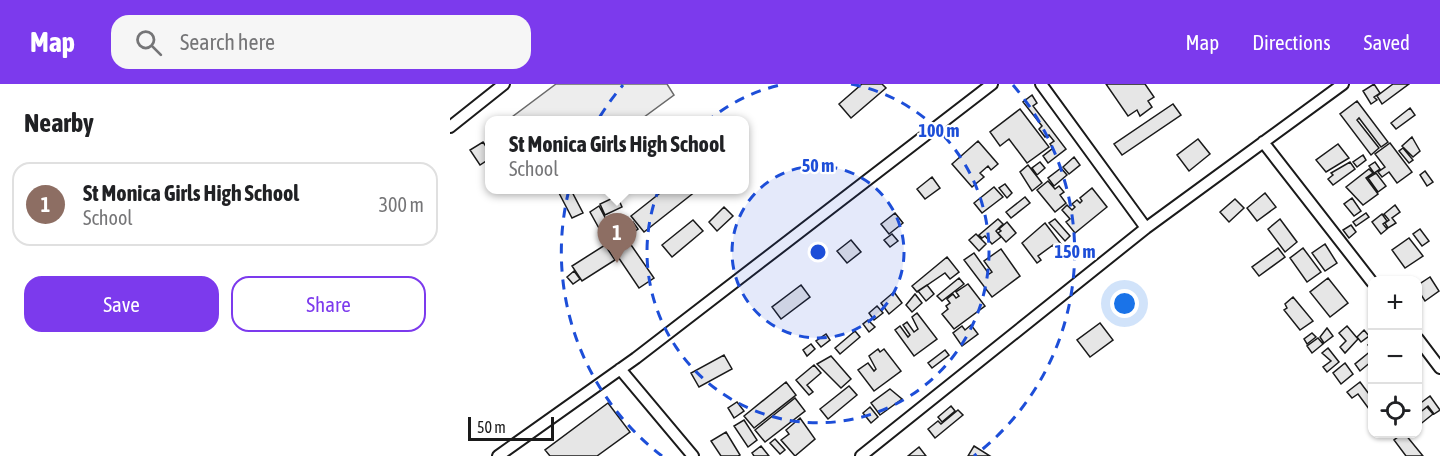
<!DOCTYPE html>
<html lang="en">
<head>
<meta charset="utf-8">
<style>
	body { margin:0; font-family:"Asap Condensed",sans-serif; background:#f6f6f6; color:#202124 }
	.controls { position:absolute; right:18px; bottom:18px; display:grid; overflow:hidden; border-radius:12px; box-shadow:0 2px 4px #0004 }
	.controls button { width:54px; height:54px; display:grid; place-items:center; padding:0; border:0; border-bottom:2px solid #e0e0e0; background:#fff; color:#202124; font:30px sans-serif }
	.scale { position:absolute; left:18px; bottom:15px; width:86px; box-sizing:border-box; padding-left:6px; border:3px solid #1a1a1a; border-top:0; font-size:16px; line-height:21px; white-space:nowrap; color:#1a1a1a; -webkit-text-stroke:4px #fff; paint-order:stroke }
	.you { position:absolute; left:675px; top:220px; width:21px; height:21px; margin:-15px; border:4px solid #fff; border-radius:50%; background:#1a73e8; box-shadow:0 0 0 9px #1a73e833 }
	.badge { display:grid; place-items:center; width:39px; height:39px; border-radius:50%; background:#7c3aed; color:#fff; font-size:20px; font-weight:700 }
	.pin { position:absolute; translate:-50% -50px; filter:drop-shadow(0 2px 3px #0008) }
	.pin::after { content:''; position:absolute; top:32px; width:21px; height:18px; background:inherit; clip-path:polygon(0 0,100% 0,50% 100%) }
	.popup { position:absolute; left:35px; top:32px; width:264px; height:78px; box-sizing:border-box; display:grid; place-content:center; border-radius:12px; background:#fff; filter:drop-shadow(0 2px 4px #0005); font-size:20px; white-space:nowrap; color:#757577 }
	.popup b { font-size:22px; color:#202124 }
	.popup::after { content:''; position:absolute; left:50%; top:100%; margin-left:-12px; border:12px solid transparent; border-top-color:#fff }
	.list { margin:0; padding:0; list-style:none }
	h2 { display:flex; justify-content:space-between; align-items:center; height:78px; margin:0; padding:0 24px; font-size:26px }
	h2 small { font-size:20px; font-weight:400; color:#757577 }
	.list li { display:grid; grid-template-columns:39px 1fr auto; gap:18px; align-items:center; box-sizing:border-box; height:84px; margin:0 12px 12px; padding:0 12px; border:2px solid #e0e0e0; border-radius:18px }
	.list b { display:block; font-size:22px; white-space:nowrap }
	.list p { margin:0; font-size:20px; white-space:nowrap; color:#757577 }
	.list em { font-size:20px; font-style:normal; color:#757577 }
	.actions { display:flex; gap:12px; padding:18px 24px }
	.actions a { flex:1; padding:14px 0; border:2px solid #7c3aed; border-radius:18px; text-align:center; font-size:21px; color:#7c3aed }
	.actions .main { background:#7c3aed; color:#fff }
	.icon { flex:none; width:33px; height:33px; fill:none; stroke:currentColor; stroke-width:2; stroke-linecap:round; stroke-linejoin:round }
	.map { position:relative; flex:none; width:990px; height:372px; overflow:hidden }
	header { display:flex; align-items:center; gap:36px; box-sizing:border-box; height:84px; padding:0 30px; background:#7c3aed; color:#fff }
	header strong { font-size:28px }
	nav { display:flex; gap:33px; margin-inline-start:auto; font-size:21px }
	.search { width:420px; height:54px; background:#f6f6f6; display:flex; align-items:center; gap:15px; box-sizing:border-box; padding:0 21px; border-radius:18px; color:#757577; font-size:22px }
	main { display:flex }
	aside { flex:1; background:#fff }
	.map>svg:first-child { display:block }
</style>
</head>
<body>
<header>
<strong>Map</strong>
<div class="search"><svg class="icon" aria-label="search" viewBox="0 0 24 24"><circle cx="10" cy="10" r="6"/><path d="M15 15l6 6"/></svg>Search here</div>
<nav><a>Map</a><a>Directions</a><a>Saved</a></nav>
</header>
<main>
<aside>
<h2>Nearby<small></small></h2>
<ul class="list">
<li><span class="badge" style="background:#8d6e63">1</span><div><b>St Monica Girls High School</b><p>School</p></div><em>300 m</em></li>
</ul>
<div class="actions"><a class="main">Save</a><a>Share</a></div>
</aside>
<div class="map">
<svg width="990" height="372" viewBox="0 0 990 372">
	<rect width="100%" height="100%" fill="#fff"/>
	<!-- built -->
	<path fill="#ededed" stroke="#6a6a6a" stroke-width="1.5" d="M106,0H217L224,11L190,36H58Z"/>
	<!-- building -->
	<path fill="#e6e6e6" stroke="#1a1a1a" stroke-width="1.5" d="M412,0H432L436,4L401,34L389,20Z
		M656,0H695L704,13L698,17L702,23L690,32L687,26L678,32Z
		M924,0L930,9L924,13L927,16L921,20L913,7Z
		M943,0H959L932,20L927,12Z
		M582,11L587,19L583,22L616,65L598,79L593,72L603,64L600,60L604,57L599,51L595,53L589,45L592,42L573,18Z
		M907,17L938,58L931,63L909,34L907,36L929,64L921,71L890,30Z
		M723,20L731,31L672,71L664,60Z
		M960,24L965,31L946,45L941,39Z
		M570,25L599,63L577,79L559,55L550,62L540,48Z
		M962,53L970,67L963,73L952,62Z
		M748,55L760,70L739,87L727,71Z
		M528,57L548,80L541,86L538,82L530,89L534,93L522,103L502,80Z
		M33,58L39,67V75L30,81L20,66Z
		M940,59L962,88L947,99L939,88L932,93L928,88L935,83L925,70Z
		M888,60L899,74L876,88L866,76Z
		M953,64L963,76L959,79L949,67Z
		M913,71L916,76L907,83L903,78Z
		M624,73L630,81L619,90L613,83Z
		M590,78L595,84L587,91L582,84Z
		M900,78L905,85L883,101L878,95L883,91L881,89Z
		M925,78L930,85L924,89L919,82Z
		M578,81L592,99L582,107L570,88Z
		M611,84L617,91L604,102L598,94Z
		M919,85L923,89L916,94L928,110L913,121L896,103Z
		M975,87L983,98L977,102L970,91Z
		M926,89L936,102L928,108L918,94Z
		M482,93L490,104L475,115L467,105Z
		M598,97L605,105L609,102L614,108L610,111L616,119L605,128L587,106Z
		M555,100L562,109L557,114L549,104Z
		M544,103L553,113L532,129L524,119Z
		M642,104L657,123L625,149L616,138L620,135L612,126L617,121L622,126L625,123L622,120L627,116L630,119L632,117L630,114Z
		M117,106H121L133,129L122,134L109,109Z
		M214,106L246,107L194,148L181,132Z
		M815,109L826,123L807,137L797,124Z
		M167,112L172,123L155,131L150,120Z
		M575,113L580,119L561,134L556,128Z
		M902,114L911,127L904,132L894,120Z
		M785,115L794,124L779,138L770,128Z
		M945,121L950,128L942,134L946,139L938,144L935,139L939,136L934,130Z
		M149,122L159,141L150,146L140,128Z
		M274,123L283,132L267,147L259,138Z
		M445,129L453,139L439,150L431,140Z
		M916,129L919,133L906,142L903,138Z
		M932,130L937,137L933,140L937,145L931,150L922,138Z
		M548,135L553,140L546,147L551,153L542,160L535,152L532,154L529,151Z
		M605,135L620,152L615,157L599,139Z
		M830,135L847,158L835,168L818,145Z
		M243,136L253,147L222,173L212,161Z
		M183,138L188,145L177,153L172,147Z
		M557,138L566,149L556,158L548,149L551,147L549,145Z
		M595,139L611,160L605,164L603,161L588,172L591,176L587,179L572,159Z
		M901,141L906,148L899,154L893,146Z
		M170,145L204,194L189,204L156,155Z
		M970,145L979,157L972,162L963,150Z
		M442,150L448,157L440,163L434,156Z
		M526,150L536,160L529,167L519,156Z
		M959,154L973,172L955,184L942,166Z
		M401,156L411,168L397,179L387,167Z
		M875,160L887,179L875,187L862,169Z
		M155,161L165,176L132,197L122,182Z
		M828,164L835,173L809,192L802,183Z
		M853,164L871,188L857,198L840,174Z
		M551,165L570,192L542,213L514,176L524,169L539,190L542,188L534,177Z
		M497,173L509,188L500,195L495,189L467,208L462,202Z
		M124,187L130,195L123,200L117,193Z
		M980,193L989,207L975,217L968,206V201Z
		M509,194L514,200L492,217L487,212Z
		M878,194L898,219L880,233L860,208Z
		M518,200L535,222L504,245L492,230L498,225L496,222L500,219L497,215L503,210L506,214L509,212L506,208Z
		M351,201L360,213L331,235L322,223Z
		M477,201L484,210L476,217L468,207Z
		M444,208L452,219L439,230L431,219Z
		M465,210L472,219L462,228L456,221Z
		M843,213L863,237L850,246L834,226L837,224L835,220Z
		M427,222L433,229L424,236L419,229Z
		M467,229L487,255L464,272L445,246L450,242L458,253L460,251L453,241L457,238L464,248L468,245L462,233Z
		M418,236L425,243L419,248L413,240Z
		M650,239L663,256L640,273L627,256Z
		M521,241L528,250L512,262L503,249L512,242L515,246Z
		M897,242L908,255L895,269L890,263L896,257L889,249Z
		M877,244L883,252L874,259L870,253Z
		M914,246L919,252L911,258L907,253Z
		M405,247L410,253L390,270L385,264Z
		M862,249L866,253L857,260L854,255Z
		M376,250L380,256L371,263L366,257Z
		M868,254L873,260L862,269L857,262Z
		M922,258V277L910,287L905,280L922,266L918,261Z
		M361,260L365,265L357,272L353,266Z
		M878,264L889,278L877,288L873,283L881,277L872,269Z
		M428,265L430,268L434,265L451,287L424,307L408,286L418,279L424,287L426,285L419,272Z
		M495,266L499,271L482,284L478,279Z
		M274,271L282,285L249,303L241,289Z
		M381,272L401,295L391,304L367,280Z
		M895,279L903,290L891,300L883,289Z
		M364,281L371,289L357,301L363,308L359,311L346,296Z
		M336,298L346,311L304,344L294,332Z
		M910,298L922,314V329L908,310L902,314L897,308Z
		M399,302L407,311L378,335L370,325Z
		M440,305L452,315L430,331L421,319Z
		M980,312L990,326L984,330L978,322L968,330V321Z
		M345,314L355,327L315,358L305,346Z
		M287,318L294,327L284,334L278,324Z
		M158,319L180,348L147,372H100L95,366Z
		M501,322L505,327L492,338L488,333Z
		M420,323L428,333L421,339L413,329Z
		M977,323L983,330L968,342V330Z
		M508,326L513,331L485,354L478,345L488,337L491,340Z
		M350,334L365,355L345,372L331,356L339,350L336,346Z
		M294,336L307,356L298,363L284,342Z
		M276,348L290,371L288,372H271L261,357Z
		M952,350H955L973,372H956L944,356Z
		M325,355L335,366L330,370L320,359Z
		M311,362L319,372H304L302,369Z
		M524,362L540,372H518Z
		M469,363L476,372H458Z"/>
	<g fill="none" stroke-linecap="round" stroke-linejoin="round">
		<!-- street casing -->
		<g stroke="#1a1a1a" stroke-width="14">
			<path id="street" d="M591,0L696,144
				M0,43L54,0
				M813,58L922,198
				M968,255L990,284
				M170,285L243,372
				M48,372L186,274L542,0
				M411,372L696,144L893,0"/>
		</g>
		<!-- street -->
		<use href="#street" stroke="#fff" stroke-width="10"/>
	</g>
	<!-- distance rings -->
	<circle cx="368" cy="168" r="86" fill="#1d4ed8" fill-opacity=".12"/>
	<g fill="none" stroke="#1d4ed8" stroke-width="3" stroke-dasharray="10 8">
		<circle cx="368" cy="168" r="86"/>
		<path d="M401 0A171 171 0 1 1 335 0"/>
		<path d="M212 372A257 257 0 0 1 173 1M563 1A257 257 0 0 1 524 372"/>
	</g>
	<circle cx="368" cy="168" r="9" fill="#1d4ed8" stroke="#fff" stroke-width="3"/>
	<g font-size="18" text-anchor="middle" font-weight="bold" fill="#1d4ed8" stroke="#fff" stroke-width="4.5" stroke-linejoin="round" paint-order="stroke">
		<text x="489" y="53">100 m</text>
		<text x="368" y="88">50 m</text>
		<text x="625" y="174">150 m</text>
	</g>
</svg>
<div class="controls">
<button>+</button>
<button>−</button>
<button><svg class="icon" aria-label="locate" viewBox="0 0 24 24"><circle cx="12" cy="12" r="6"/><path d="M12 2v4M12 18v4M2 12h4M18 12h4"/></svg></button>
</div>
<div class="scale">50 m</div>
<div class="you"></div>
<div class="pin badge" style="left:167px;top:179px;background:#8d6e63">1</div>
<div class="popup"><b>St Monica Girls High School</b>School</div>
</div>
</main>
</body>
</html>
